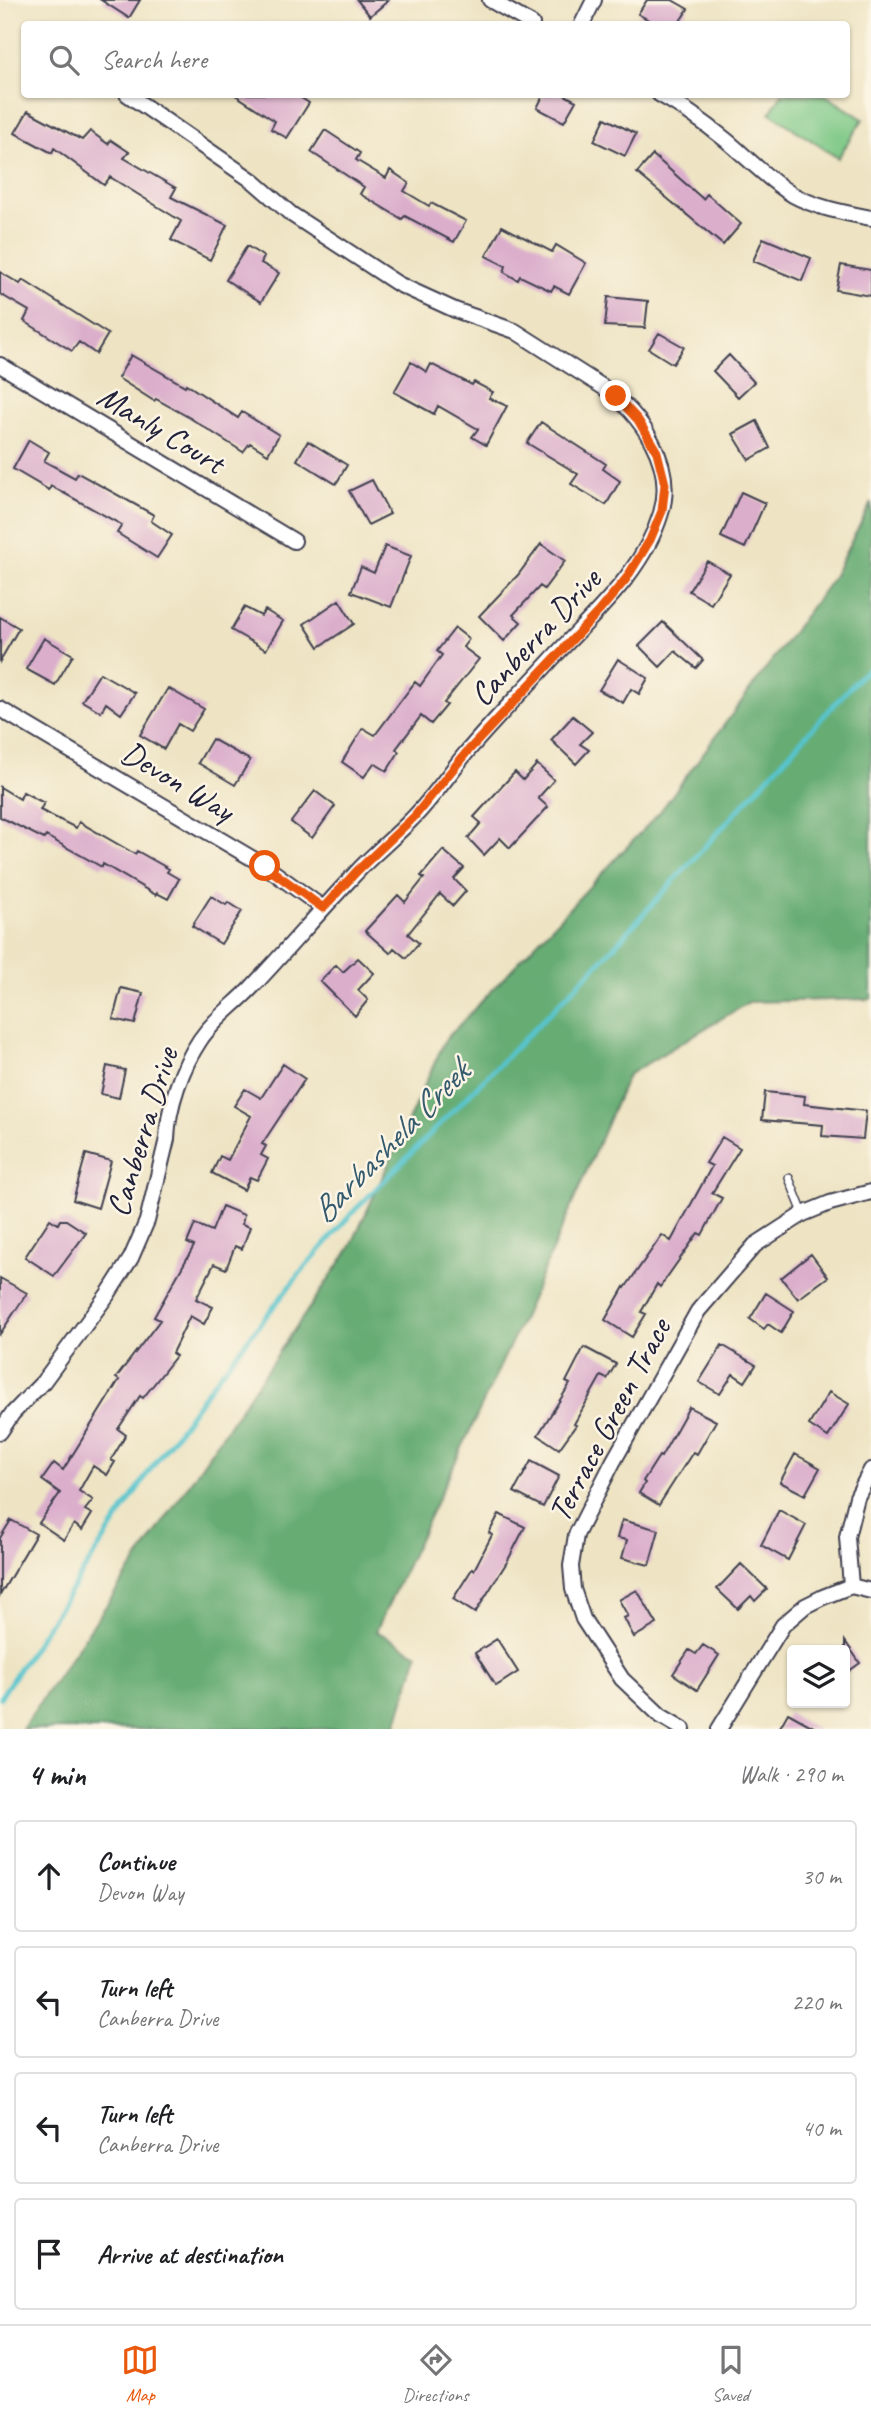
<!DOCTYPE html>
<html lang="en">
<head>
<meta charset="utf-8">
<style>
	body { margin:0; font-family:Caveat,sans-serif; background:#f2f2f2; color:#202124 }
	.controls { position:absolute; right:21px; bottom:21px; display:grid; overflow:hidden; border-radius:7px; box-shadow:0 2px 5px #0004 }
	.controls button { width:63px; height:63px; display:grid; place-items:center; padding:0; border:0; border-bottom:2px solid #e0e0e0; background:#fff; color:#202124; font:35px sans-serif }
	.stop { position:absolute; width:21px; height:21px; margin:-16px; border:5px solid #ea580c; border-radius:50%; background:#fff }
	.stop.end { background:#ea580c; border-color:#fff; box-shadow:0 2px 7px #0008 }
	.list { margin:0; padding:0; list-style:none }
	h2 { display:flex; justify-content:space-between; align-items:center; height:91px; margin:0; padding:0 28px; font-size:30px }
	h2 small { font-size:23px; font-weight:400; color:#757577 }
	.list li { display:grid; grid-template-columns:46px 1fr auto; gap:21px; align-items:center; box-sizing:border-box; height:112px; margin:0 14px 14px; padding:0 14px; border:2px solid #e0e0e0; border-radius:7px }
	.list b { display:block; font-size:26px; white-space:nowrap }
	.list p { margin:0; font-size:23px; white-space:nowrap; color:#757577 }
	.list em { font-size:23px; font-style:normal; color:#757577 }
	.icon { flex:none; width:38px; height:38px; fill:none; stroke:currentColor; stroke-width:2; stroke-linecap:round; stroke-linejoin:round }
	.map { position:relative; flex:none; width:871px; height:1729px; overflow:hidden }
	.search { position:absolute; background:#fff; box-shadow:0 2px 5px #0004; left:21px; right:21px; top:21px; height:77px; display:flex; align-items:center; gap:18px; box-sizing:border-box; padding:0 24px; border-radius:7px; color:#757577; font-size:26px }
	.sheet { height:595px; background:#fff }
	nav { display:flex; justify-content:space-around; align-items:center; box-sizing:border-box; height:98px; border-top:2px solid #e0e0e0; background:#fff; font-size:19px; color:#757577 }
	nav a { display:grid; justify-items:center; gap:4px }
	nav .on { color:#ea580c }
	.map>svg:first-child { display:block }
</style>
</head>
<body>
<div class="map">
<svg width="871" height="1729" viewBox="0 0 871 1729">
	<rect width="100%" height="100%" fill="#fcf5e5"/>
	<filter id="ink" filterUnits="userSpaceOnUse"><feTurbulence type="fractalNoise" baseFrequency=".0143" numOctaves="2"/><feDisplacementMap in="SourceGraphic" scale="14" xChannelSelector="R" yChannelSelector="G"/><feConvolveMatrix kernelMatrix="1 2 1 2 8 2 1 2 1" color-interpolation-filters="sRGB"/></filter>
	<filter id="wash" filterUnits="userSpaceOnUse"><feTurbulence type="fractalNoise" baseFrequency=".00686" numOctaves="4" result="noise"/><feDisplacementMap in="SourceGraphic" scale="28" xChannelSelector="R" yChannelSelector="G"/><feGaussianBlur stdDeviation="1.57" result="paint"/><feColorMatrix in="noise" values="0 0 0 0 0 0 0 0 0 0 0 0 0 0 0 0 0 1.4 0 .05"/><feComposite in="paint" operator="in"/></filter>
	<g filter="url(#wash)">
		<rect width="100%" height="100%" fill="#eee4c4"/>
		<!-- green -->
		<path fill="#7dc886" stroke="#507560" stroke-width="2" d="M782,94L825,95L863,119L838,158L770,113Z"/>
		<!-- forest -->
		<path fill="#66ac73" stroke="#446757" stroke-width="2" d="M871,503V999L749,1002L628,1075L526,1311L376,1631L418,1654L395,1729H22L350,1248L445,1040L659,813L832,579Z"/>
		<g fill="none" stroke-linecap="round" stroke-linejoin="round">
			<!-- stream -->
			<path stroke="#57c4cd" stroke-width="5" d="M0,1698L150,1470L210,1387L305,1267L355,1210L599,963L860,676L871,667"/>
		</g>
		<g id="blocks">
			<!-- building -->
			<path fill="#dbafcc" d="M101,0H140L129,18Z
				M357,0H389L370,16Z
				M647,0H672L688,9L678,24H656L638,14Z
				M234,94H295L309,103L287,138L271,129L275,121Z
				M544,94H563L576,101L564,122L537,108Z
				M28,111L82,140L90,131L108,144L111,140L129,152L124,158L176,188L171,197L227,225L210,260L171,240L181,221L110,177L104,185L54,148L52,153L15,133Z
				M605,118L636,134L625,156L594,141Z
				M325,130L360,153L356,160L386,178L390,170L409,183L404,191L429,206L431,203L466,221L454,242L405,216L402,219L360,194L364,187L311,152Z
				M653,155L703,199L707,194L741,224L723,245L637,173Z
				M502,226L552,252L556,245L586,263L569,294L554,286L551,291L520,276L518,280L504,272L506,266L486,256Z
				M763,238L811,258L802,281L753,261Z
				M247,246L264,257L261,263L279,273L261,302L226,280Z
				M841,265L871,270V296L836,290Z
				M0,272L20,284L23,280L108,334L96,354L79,342L72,351L24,321L29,311L0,294Z
				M608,297L648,301L645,328L605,326Z
				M659,333L684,347L673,364L649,349Z
				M131,355L185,386L186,384L238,418L242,412L279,435L268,454L250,443L243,452L190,418L156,399L154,401L118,378Z
				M729,355L754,382L738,397L713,371Z
				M411,362L427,372L431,364L472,385L474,382L493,392L489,398L507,406L486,445L472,437L478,429L438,406L434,414L394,392Z
				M757,421L770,448L749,460L733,434Z
				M541,422L606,464L603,469L620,481L606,505L571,484L578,474L527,443Z
				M29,440L49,452L44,461L75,478L78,473L154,515L151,521L172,535L157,558L117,533L122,525L51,486L49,490L13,469Z
				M308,441L347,465L336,484L297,460Z
				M372,480L390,514L368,525L349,491Z
				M741,492L765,503L745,548L721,537Z
				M541,544L565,561L544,589L540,586L513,615L521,622L504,641L479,616L518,575Z
				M385,546L411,556L391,607L351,592L361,567L374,573Z
				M707,561L730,574L711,604L689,591Z
				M339,600L354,624L319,647L304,624Z
				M244,607L261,616L265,610L283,621L266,650L231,630Z
				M0,617L19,628L0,661Z
				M663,622L703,660L696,668L675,651L660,667L639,646Z
				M455,628L469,639L463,647L479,659L444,703L447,705L431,724L421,716L396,749L399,752L387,771L374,763L364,777L342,762L363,728L375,735L415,682L420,686L442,655L437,651Z
				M44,638L73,655L55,685L26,669Z
				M618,659L648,678L639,694L631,689L623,703L599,690Z
				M100,673L135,693L121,714L106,703L101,712L82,701Z
				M168,688L204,709L190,731L178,724L164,749L140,735Z
				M573,716L592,732L580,744L589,750L576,764L551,740Z
				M212,739L250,760L235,785L198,763Z
				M537,764L554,780L538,798L548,807L510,848L500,838L484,855L468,838L481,823L474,817L515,772L523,780Z
				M0,787L20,799L23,792L44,803L40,810L76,828L79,822L135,854L137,851L169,869L167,872L179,879L168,899L157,893L156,895L103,864L102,867L46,836L44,839L0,817Z
				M315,791L335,806L312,838L291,822Z
				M443,850L464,868L454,879L466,891L453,906L440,894L408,934L419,943L406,958L394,948L390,953L365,931L398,895L405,902L424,878L421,876Z
				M211,896L226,905L228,902L242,911L221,944L192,926Z
				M358,958L374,973L358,990L368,1000L355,1016L320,981L336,965L343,972Z
				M121,988L143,993L135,1024L113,1019Z
				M283,1064L305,1079L262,1144L266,1146L261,1155L268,1159L257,1180L250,1177L244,1190L212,1173L220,1156L228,1160L251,1116L234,1106L245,1089L261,1098Z
				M107,1066L125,1070L119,1098L101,1094Z
				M765,1092L805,1096L804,1104L866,1111L863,1139L822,1136L823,1125L762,1120Z
				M722,1137L740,1148L712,1193L722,1198L702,1235L698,1233L660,1287L657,1284L641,1312L646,1314L632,1337L605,1320L624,1287L625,1288L662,1235L671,1241L712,1166L706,1163Z
				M86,1154L111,1161L98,1208L73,1200Z
				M222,1206L244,1215L242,1224L250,1227L242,1249L235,1246L226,1269L214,1264L196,1299L213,1307L204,1324L190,1316L172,1353L176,1356L143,1398L140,1396L118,1429L126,1435L111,1460L115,1462L107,1475L93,1466L79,1491L93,1500L85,1510L92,1514L82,1530L74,1524L64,1540L39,1523L60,1493L42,1480L54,1463L63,1470L119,1380L116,1378L160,1320L154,1317L194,1246L187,1243L195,1224L212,1231Z
				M50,1219L58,1224L60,1220H66L86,1233L54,1276L25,1257Z
				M811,1254L828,1277L798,1299L781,1278Z
				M0,1278L27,1293L0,1334Z
				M766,1293L794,1311L781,1333L768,1324L764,1329L750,1319Z
				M722,1345L756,1365L745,1382L733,1374L720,1394L699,1382Z
				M584,1347L616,1364L607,1379L601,1376L574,1424L576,1425L559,1449L538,1435L570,1384L566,1382Z
				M829,1392L849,1404L828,1437L809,1425Z
				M689,1407L716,1421L697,1454L693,1452L659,1505L639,1493L645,1483L643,1481L659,1456L661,1457Z
				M795,1454L820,1468L805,1495L780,1482Z
				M531,1461L559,1476L543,1507L514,1492Z
				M779,1510L806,1525L788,1560L761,1545Z
				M499,1514L525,1527L507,1562L475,1613L453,1599L472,1569L474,1570L492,1535L489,1533Z
				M11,1520L36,1534L0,1595V1538Z
				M622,1520L659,1530L649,1565L622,1558L627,1540L617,1538Z
				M741,1564L767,1589L755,1601L751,1596L738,1609L717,1589Z
				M637,1590L657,1624L634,1637L624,1618L628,1616L619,1600Z
				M497,1639L518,1672L496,1686L475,1653Z
				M845,1641L860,1663L845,1674Z
				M703,1645L719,1655L697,1690L673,1674L689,1650L696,1654Z
				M788,1713L817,1729H779Z"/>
		</g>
	</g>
	<g filter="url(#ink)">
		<use href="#blocks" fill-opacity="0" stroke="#413f50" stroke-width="2"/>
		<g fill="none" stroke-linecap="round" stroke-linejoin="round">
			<!-- service casing -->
			<g stroke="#413f50" stroke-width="10">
				<path id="service" d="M789,1178L803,1213"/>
			</g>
			<!-- minor casing -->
			<g stroke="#413f50" stroke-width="18">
				<path id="minor" d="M490,0L532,24
					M582,24L594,0
					M659,94C683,107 705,123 726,140C749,159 768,180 793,195C817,208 845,213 871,218
					M0,365L294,541
					M0,709L265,866L323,908
					M0,1432L12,1414L43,1382L108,1294L131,1258L147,1221L167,1139C168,1106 182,1067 200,1040C214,1019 235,1005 252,987C287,950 320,911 355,874C373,854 394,838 412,819C432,799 448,775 466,753C493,721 523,691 551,660C592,615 643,573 661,513C676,464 641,414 603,387L515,331L455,310L398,284L291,214L253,181L127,94
					M851,1586L847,1537L857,1497L871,1470
					M683,1729L661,1716L622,1679L583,1619L573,1589L571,1566L576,1535L613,1462L698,1311L755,1245L803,1214L830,1203L871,1192
					M719,1729L783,1625L805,1606L823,1597L851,1586L871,1591"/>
			</g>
			<!-- service -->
			<use href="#service" stroke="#fff" stroke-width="7"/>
			<!-- minor -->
			<use href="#minor" stroke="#fff" stroke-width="14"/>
		</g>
	</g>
	<g fill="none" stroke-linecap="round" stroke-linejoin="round" filter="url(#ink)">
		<!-- route -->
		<path stroke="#ea580c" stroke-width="9" d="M265,866L323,908L357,871L414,817L466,753L599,611L626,579L650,540L662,511L665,484L657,452L638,420L616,396"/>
	</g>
	<g text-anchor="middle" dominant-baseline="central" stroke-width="5" stroke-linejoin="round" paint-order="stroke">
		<!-- street labels -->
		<g font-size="33" fill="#22223b" stroke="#fcf5e5">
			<text transform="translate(161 429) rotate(31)">Manly Court</text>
			<text transform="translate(535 637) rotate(-47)">Canberra Drive</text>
			<text transform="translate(178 781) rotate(31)">Devon Way</text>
			<text transform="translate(142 1132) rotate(-73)">Canberra Drive</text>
			<text transform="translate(609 1420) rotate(-62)">Terrace Green Trace</text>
		</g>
		<!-- water labels -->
		<g font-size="35" font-style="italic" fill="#355b6e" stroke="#fcf5e5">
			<text transform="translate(390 1142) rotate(-46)">Barbashela Creek</text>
		</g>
	</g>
</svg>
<div class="controls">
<button><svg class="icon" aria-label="layers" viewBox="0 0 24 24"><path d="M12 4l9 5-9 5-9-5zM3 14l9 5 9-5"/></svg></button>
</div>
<div class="stop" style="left:265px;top:866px"></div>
<div class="stop end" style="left:616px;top:396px"></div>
<div class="search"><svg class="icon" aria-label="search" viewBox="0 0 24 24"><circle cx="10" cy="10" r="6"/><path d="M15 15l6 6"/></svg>Search here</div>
</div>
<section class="sheet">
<h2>4 min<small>Walk · 290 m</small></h2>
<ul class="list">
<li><svg class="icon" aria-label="ahead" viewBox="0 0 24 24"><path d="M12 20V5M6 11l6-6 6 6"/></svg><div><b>Continue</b><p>Devon Way</p></div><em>30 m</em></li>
<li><svg class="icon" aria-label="left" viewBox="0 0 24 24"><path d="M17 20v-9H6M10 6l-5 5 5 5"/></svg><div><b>Turn left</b><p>Canberra Drive</p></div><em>220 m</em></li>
<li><svg class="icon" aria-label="left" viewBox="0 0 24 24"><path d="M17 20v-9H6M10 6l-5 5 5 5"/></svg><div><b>Turn left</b><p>Canberra Drive</p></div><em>40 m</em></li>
<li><svg class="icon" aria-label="arrive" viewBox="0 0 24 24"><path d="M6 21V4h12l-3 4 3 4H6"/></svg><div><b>Arrive at destination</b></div></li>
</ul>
</section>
<nav>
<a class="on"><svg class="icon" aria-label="map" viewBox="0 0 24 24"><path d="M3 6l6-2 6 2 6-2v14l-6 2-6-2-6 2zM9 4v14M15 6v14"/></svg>Map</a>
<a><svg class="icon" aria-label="directions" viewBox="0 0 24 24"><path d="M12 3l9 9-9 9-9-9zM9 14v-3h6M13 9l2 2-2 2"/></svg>Directions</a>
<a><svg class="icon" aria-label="saved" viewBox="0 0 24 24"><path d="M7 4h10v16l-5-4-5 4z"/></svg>Saved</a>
</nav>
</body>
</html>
